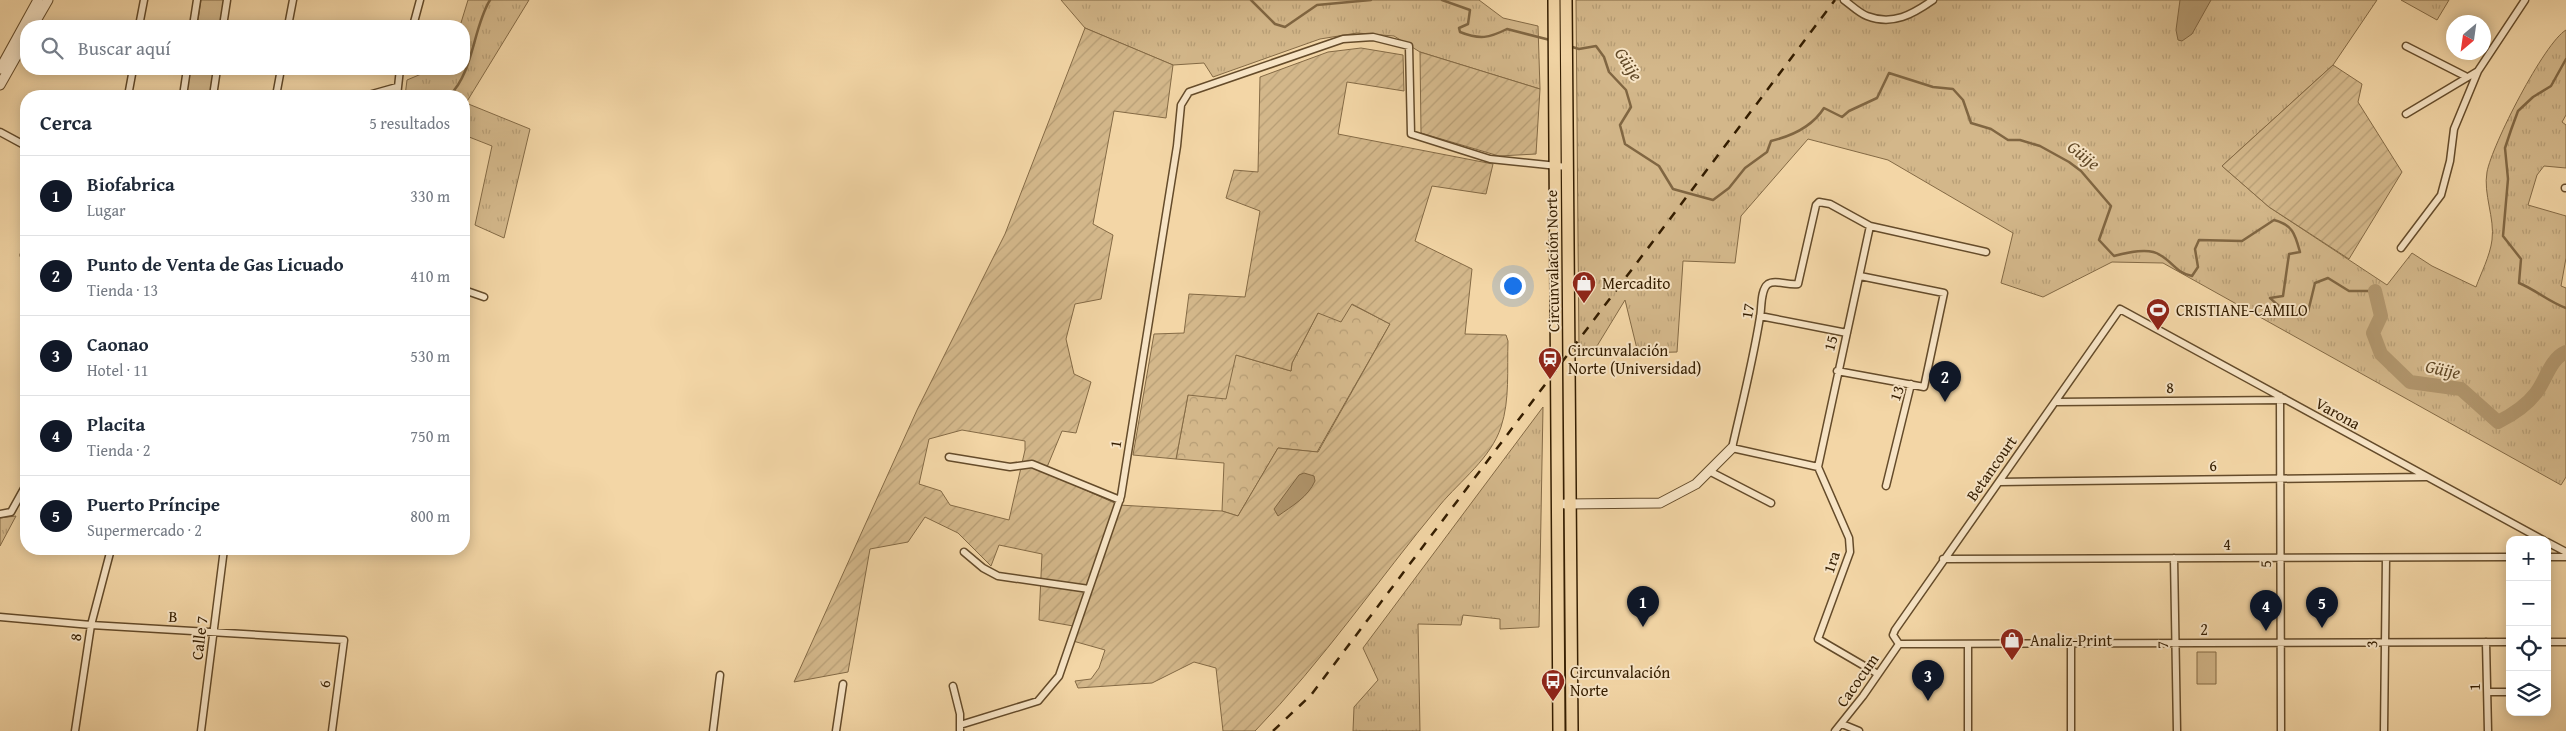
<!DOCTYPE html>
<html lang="es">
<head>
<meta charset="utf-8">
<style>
	body { margin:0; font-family:"Gentium Book Plus",serif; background:#f2f2f3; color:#1f2937 }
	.controls { position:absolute; right:15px; bottom:15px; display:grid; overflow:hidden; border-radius:10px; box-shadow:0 2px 12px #0003 }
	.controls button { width:45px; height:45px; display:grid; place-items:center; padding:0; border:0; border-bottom:1px solid #e0e1e3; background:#fff; color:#1f2937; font:25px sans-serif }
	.compass { position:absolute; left:2446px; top:15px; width:45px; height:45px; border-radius:50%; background:#fff; box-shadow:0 2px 12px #0003; rotate:209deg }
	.you { position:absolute; left:1512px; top:285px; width:18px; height:18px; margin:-12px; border:4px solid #fff; border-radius:50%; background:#1a73e8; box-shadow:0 0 0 8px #1a73e833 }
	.badge { display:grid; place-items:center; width:32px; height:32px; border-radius:50%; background:#111827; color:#fff; font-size:16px; font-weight:700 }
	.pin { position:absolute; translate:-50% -41px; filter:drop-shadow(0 1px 2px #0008) }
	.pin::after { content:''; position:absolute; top:26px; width:18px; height:15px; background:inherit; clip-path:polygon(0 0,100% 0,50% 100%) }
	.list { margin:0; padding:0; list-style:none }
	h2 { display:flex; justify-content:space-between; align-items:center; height:65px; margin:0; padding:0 20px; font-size:21px }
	h2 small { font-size:16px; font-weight:400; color:#747a83 }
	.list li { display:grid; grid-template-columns:32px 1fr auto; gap:15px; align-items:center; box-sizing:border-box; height:80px; padding:0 20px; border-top:1px solid #e0e1e3 }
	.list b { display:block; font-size:19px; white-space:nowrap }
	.list p { margin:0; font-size:16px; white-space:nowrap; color:#747a83 }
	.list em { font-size:16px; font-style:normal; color:#747a83 }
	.icon { flex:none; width:28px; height:28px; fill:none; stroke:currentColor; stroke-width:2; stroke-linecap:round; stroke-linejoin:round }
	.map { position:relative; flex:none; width:2566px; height:731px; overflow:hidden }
	.search { position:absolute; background:#fff; box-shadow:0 2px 12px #0003; left:20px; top:20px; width:450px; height:55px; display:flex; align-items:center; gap:12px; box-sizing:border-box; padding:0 18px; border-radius:20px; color:#747a83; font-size:19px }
	.panel { position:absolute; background:#fff; box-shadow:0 2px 12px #0003; left:20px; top:90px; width:450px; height:465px; border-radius:20px }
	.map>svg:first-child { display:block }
</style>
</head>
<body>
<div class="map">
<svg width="2566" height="731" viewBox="0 0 2566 731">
	<defs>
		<pattern id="grass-tufts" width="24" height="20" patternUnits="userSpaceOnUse" patternTransform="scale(1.25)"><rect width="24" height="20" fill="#d3b78a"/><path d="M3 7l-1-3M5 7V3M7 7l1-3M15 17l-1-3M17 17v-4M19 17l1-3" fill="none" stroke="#b69d75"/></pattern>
		<pattern id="forest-crowns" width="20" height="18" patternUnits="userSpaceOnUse" patternTransform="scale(1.25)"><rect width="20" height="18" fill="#d3b78a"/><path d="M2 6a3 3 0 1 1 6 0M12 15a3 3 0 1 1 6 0" fill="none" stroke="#b69d75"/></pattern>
		<pattern id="garden-furrows" width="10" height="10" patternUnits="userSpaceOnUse" patternTransform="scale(1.25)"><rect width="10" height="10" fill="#d3b78a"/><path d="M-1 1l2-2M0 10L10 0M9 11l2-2" fill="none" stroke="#b69d75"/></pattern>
	</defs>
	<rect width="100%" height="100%" fill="#f3d6a6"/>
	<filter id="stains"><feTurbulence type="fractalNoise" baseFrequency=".004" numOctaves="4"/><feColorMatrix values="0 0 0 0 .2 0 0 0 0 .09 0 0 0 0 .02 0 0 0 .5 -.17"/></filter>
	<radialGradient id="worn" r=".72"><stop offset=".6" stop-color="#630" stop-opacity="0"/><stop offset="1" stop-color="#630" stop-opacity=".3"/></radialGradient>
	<!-- grass -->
	<path fill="url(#grass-tufts)" stroke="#846a45" d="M468,0H529L466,103L530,129L504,238L475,225L492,146L464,135V96H405L407,80L433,69H464V26H460Z
		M1061,0H1479L1503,18L1538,26L1540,89L1420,52L1394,36L1357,33L1320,39L1213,77L1204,63L1173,65L1085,28Z
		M1576,0H2377L2333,65L2222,166L2269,207L2387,285L2412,253L2432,266L2476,287C2481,273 2490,256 2492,240C2495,218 2483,194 2487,172C2492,145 2544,43 2566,30V115L2562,122L2566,125V168L2544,166L2537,175L2528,205L2566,216V258L2561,286L2566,288V477L2561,485L2163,263L2112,262L2043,297L2001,283L2013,233L1888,160L1808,139L1741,216L1735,263L1683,261L1677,352L1638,353L1625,300L1597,346L1579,353Z
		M2401,0H2449L2437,20Z
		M1543,407L1539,627L1500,629V619L1463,615L1461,625L1418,624L1420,731H1353L1354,707L1378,680L1363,648Z
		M16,516L0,546V518Z"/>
	<!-- forest -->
	<path fill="url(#forest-crowns)" stroke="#846a45" d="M1351,304L1390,324L1317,452L1278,448L1238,516L1222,511L1224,463L1176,459L1188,395L1236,355L1291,371L1292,363L1318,313Z"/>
	<!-- park -->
	<path fill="#d3b78a" stroke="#846a45" d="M201,0H224L220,26H197Z
		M190,69H214L210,96H186Z
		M2197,652H2216V684H2197Z"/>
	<!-- garden -->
	<path fill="url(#garden-furrows)" stroke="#846a45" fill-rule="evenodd" d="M1085,28L1173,65L1166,118L1114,111L1093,224L1113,235L1101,299L1075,304L1066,339L1074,374L1091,382L1076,433L1062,431L1045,472L1119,505L1222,511L1238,516L1278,448L1318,452L1390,324L1352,304L1341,322L1318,313L1292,363L1291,371L1236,355L1226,399L1188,395L1176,459L1133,455L1154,334L1184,333L1189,294L1245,297L1260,211L1226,198L1234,170L1258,172L1260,77L1328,52L1361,48L1403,55L1404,91L1347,82L1338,134L1493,164L1486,194L1432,186L1415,241L1472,269L1465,334L1506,335L1508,341C1507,369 1510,400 1501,427C1491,458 1460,481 1440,505C1378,580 1323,661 1255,731H1223L1216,668L1194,662L1152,683L1078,688L1075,681L1091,679L1099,668L1105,650L1073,641L1079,627L1039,620L1042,554L999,545L991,566L958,533L925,517L908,542L870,549L848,672L794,682L917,410L1005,234ZM962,430L1025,441V450L1009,520L950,505L941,491L919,484L929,439Z
		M1420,52L1540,89L1536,154L1499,156L1421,133Z
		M2333,65L2362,84L2358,102L2402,172L2349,259L2269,207L2222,166Z"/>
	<!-- water -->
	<path fill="#b2976e" stroke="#806642" d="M2180,0H2211L2192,34L2182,41L2178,40L2176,30Z
		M1304,473L1314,476L1315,481C1308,497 1292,506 1278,516L1274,509L1299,475Z"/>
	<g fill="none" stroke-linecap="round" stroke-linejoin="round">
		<!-- stream -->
		<path stroke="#806642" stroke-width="2.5" d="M1251,0L1275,24L1285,27L1317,5L1371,0
			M1442,0L1470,10L1468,24L1459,28L1460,32C1480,40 1489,38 1507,29L1550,40
			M1569,46L1579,49L1596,46L1604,57L1609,72L1626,90L1631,107L1620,125L1625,144L1659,166L1673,189L1713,200L1729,188L1745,168L1767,152L1771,141C1792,136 1812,127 1824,108L1842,117L1849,111L1877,98L1889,73L1933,87L1953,89L1963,100L1971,123L1991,129L2008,140H2020L2040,146L2069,162L2081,171L2111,206L2099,240L2114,256C2126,253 2149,247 2160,255C2174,263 2175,272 2192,276L2198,267L2195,249L2199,240L2242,241L2274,220C2293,225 2295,234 2300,252L2289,254L2283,296L2270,298C2284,311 2289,316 2308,312L2315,283L2328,278L2349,291H2375
			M2566,59L2551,86L2533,97L2518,111L2511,130L2505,148L2508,179L2503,236L2521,259L2519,283C2536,290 2549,302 2566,308
			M449,96C474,72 473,27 490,0"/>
		<!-- river -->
		<path stroke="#b2976e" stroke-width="14" d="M2375,291L2381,316L2373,333L2381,354L2410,382L2461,389L2498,422C2512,415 2526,406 2536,393C2546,380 2550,359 2566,352"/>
		<!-- minor casing -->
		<g stroke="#644b2a" stroke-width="9">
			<path id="minor" d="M1844,0C1851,5 1859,13 1867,16C1893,26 1913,14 1933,0
				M139,26L144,0
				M193,26L197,0
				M223,26L227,0
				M288,26L293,0
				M413,26L420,0
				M2406,46L2465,76
				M128,96L133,69
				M183,96L187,69
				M213,96L217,69
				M276,96L281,69
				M365,96L397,87
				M397,96L400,69
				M2406,114L2478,71
				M0,132L26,146
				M2565,188H2566
				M2401,248L2441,195L2450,161L2454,129L2478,71L2525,0
				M26,252L24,255L26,261
				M464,290L484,297
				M1760,316L1847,333
				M1837,371L1924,387L1944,293L1860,276
				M2280,396L2281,731
				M2055,402L2284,400
				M949,457L1010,467L1032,464L1120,500
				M1818,467L1732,448C1742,404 1753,361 1760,317C1762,308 1760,290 1768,284C1775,279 1789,286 1798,284L1816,205L1819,202L1830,204L1870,226L1986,252
				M1818,467L1849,538L1850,552L1818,639L1878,674
				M1818,467L1870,226
				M1709,471L1771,503
				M1999,482L2426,477
				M1886,486L1911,384
				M0,514L11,512L26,485
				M2547,542L2566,552
				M964,552L983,568L998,576L1089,589
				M2547,557H2566
				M2174,558L2177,731
				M1943,559L2510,557
				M0,617L91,625L344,640L332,731
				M2486,642L2488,731
				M2547,642H2566
				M1899,644L1893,635L1895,630L2120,309L2543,540
				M1899,644L2510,642
				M1968,644V731
				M953,686L960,714V731
				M2488,692H2510
				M1842,724L1859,731
				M960,725L1038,701L1059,676L1121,496L1177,146L1181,105L1189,92L1343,39L1373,37L1409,46L1411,134L1490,159L1567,167
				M75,731L91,625L111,549
				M201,731L224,549
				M713,731L720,675
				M836,731L843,684
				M1835,731L1863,696L1899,644
				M2071,731V644
				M2384,731L2386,558"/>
		</g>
		<!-- tertiary casing -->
		<g stroke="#644b2a" stroke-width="11">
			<path id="tertiary" d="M33,26L48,0
				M0,69L38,0
				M0,85L26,39
				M1565,504L1660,503L1696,484L1732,448"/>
		</g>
		<!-- trunk casing -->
		<g stroke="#341d00" stroke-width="14">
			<path id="trunk" d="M1554,0L1559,731
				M1566,0L1572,731"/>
		</g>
		<!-- minor -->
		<use href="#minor" stroke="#f7e4c5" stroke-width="6"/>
		<!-- tertiary -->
		<use href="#tertiary" stroke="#f7e4c5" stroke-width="9"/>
		<!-- trunk -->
		<use href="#trunk" stroke="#f3d6a6" stroke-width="11"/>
		<!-- rail -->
		<path stroke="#341d00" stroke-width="2.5" stroke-dasharray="9 9" stroke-linecap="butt" d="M1273,731L1311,695L1835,0"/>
	</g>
	<!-- icons -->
	<defs>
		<g id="shop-pin" transform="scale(1.25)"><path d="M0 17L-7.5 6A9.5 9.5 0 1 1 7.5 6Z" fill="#8f2418" stroke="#f7e4c5"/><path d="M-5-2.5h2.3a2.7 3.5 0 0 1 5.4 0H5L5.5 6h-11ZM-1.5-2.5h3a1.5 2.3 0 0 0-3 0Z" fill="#fff"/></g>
		<g id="stadium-pin" transform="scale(1.25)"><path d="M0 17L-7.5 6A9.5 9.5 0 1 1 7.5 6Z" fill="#8f2418" stroke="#f7e4c5"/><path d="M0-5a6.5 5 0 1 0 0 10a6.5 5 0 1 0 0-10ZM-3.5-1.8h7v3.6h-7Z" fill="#fff"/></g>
		<g id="station-pin" transform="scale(1.25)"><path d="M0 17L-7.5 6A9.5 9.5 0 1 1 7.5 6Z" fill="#8f2418" stroke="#f7e4c5"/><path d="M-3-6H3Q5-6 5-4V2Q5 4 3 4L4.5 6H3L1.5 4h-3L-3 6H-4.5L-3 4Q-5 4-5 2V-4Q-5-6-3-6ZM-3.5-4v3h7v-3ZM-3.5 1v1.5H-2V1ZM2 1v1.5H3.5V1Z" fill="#fff"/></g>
		<g id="bus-pin" transform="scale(1.25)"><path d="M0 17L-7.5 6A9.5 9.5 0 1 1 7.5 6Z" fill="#8f2418" stroke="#f7e4c5"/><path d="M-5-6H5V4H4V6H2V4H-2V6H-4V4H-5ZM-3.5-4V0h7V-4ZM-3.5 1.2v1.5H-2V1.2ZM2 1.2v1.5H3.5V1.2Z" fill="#fff"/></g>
	</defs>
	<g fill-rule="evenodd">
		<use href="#shop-pin" x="1584" y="283"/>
		<use href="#stadium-pin" x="2158" y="310"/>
		<use href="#station-pin" x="1550" y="359"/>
		<use href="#shop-pin" x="2012" y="640"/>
		<use href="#bus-pin" x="1553" y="681"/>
	</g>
	<g text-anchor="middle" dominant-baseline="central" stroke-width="4" stroke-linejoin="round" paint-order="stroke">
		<!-- street labels -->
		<g font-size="16" fill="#341d00" stroke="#f7e4c5">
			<text transform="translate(1552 261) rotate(-91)">Circunvalación Norte</text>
			<text transform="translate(1747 311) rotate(-81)">17</text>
			<text transform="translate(1830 343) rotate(-75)">15</text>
			<text transform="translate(2170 387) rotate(-1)">8</text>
			<text transform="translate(1896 393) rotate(-71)">13</text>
			<text transform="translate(2338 413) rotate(29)">Varona</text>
			<text transform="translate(1115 444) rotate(-81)">1</text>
			<text transform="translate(2213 465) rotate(-1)">6</text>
			<text transform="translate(1991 468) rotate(-55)">Betancourt</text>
			<text x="2227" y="544">4</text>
			<text transform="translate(1831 562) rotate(-72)">1ra</text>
			<text transform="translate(2265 564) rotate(-91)">5</text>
			<text transform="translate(173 616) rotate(3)">B</text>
			<text x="2204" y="629">2</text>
			<text transform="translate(75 637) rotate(-82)">8</text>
			<text transform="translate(199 638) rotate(-83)">Calle 7</text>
			<text transform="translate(2371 644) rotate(-89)">3</text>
			<text transform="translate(2162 645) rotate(-91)">7</text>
			<text transform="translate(1857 680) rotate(-55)">Cacocum</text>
			<text transform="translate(324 684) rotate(-83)">6</text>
			<text transform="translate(2474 687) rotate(-91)">1</text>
		</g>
		<!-- poi labels -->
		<g font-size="16" fill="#341d00" stroke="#f7e4c5" text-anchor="start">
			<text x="1602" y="283">Mercadito</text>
			<text x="2176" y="310">CRISTIANE-CAMILO</text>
			<text x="1568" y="350">Circunvalación<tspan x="1568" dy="18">Norte (Universidad)</tspan></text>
			<text x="2030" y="640">Analiz-Print</text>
			<text x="1570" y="672">Circunvalación<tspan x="1570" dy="18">Norte</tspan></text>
		</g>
		<!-- water labels -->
		<g font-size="18" font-style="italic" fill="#604826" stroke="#f7e4c5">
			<text transform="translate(1629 64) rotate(57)">Güije</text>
			<text transform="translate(2084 155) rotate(38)">Güije</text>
			<text transform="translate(2443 369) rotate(12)">Güije</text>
		</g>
	</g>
	<rect width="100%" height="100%" filter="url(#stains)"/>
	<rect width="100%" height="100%" fill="url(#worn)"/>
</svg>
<div class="controls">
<button>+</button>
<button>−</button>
<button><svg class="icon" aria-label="locate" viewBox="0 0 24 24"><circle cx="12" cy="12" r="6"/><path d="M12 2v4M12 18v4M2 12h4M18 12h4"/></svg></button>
<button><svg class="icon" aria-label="layers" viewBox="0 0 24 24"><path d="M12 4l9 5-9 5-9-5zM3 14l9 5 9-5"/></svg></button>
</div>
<svg class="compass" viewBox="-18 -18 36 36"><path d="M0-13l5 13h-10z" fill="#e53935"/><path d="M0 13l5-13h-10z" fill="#747a83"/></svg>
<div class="you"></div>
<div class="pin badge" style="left:1643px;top:627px">1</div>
<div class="pin badge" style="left:1945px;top:402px">2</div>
<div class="pin badge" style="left:1928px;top:701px">3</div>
<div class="pin badge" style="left:2266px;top:631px">4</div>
<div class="pin badge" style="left:2322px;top:628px">5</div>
<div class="search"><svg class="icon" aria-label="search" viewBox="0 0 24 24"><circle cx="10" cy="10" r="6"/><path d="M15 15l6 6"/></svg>Buscar aquí</div>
<section class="panel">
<h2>Cerca<small>5 resultados</small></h2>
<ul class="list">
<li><span class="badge">1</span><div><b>Biofabrica</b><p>Lugar</p></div><em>330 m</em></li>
<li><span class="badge">2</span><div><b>Punto de Venta de Gas Licuado</b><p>Tienda · 13</p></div><em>410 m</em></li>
<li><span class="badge">3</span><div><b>Caonao</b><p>Hotel · 11</p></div><em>530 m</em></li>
<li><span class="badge">4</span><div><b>Placita</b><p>Tienda · 2</p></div><em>750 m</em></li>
<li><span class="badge">5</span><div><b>Puerto Príncipe</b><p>Supermercado · 2</p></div><em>800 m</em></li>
</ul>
</section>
</div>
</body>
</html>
